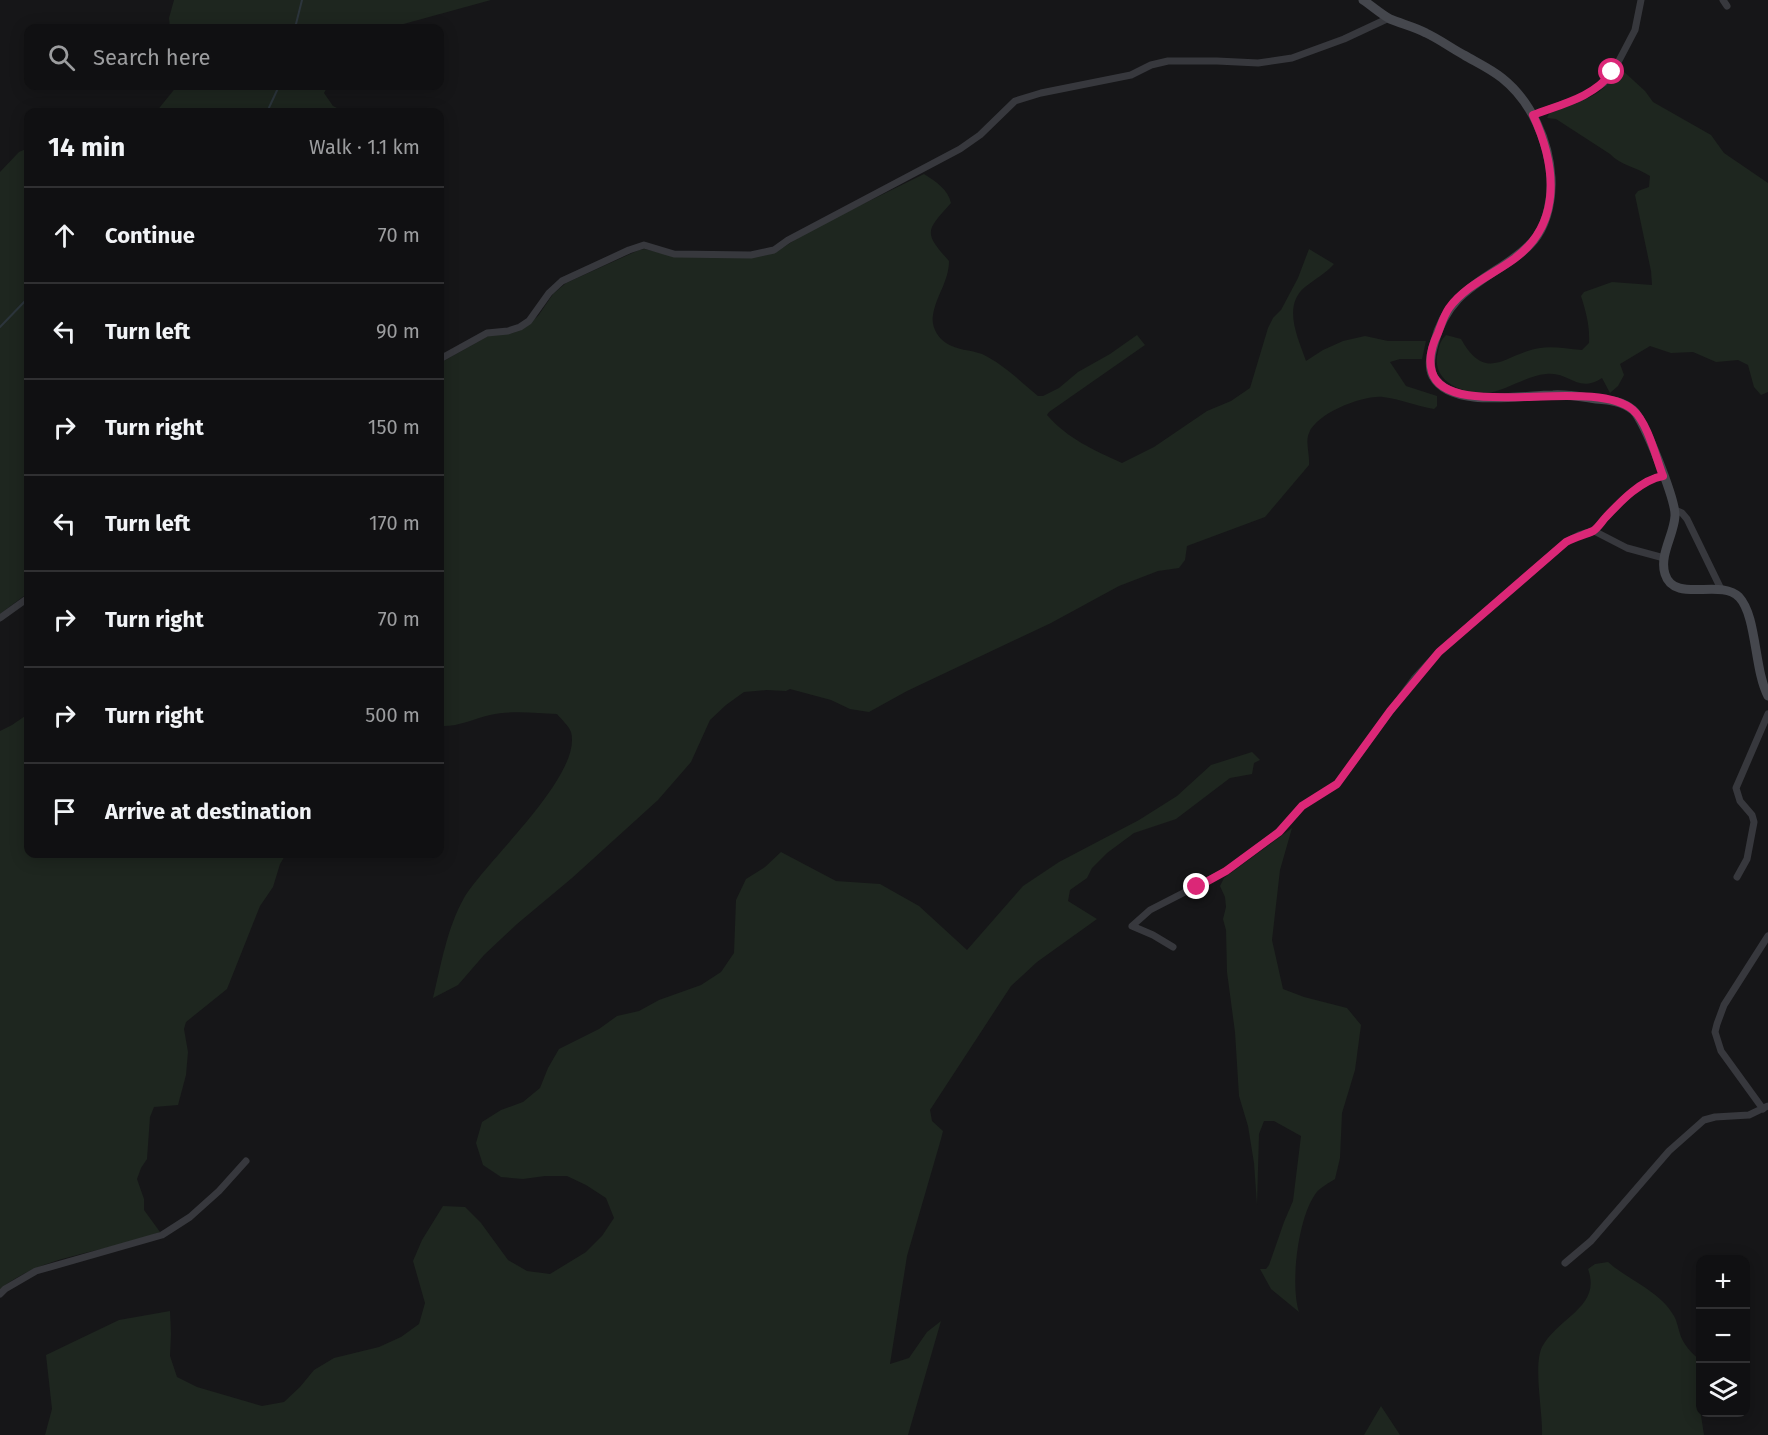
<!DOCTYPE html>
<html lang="en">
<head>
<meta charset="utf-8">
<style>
	body { margin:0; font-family:"Fira Sans",sans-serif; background:#1e1e20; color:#f1f3f6 }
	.controls { position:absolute; right:18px; bottom:18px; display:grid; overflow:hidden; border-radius:12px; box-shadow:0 3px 15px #0003 }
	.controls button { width:54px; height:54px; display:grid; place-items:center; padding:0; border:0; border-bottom:2px solid #303032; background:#101012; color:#f1f3f6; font:30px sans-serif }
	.stop { position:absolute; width:18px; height:18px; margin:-14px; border:4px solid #db2777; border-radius:50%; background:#fff }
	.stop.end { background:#db2777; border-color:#fff; box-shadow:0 2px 6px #0008 }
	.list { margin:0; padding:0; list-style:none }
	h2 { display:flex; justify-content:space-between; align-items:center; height:78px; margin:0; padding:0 24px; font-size:26px }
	h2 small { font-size:20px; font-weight:400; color:#9c9d9f }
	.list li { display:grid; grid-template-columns:39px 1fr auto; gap:18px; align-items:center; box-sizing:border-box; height:96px; padding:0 24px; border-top:2px solid #303032 }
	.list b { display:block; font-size:22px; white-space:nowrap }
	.list em { font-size:20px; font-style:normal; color:#9c9d9f }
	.icon { flex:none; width:33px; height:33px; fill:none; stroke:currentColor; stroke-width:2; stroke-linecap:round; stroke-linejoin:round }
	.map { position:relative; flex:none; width:1768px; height:1435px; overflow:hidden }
	.search { position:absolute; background:#101012; box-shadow:0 3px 15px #0003; left:24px; top:24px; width:420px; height:66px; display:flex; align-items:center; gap:15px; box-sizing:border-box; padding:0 21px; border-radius:12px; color:#9c9d9f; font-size:22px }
	.panel { position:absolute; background:#101012; box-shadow:0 3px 15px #0003; left:24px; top:108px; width:420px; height:750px; border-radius:12px }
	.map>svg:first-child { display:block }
</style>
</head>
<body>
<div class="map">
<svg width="1768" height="1435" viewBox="0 0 1768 1435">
	<rect width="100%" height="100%" fill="#161618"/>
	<!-- green -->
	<path fill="#1e261f" d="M174,0H491L389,28H170L169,18Z
		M1621,69L1645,91L1653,102L1711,135L1724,153L1768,183V392L1761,395L1754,387L1748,365L1738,360L1716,362L1693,352L1671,353L1650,346L1620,364L1624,375L1618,386L1610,393L1602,378C1577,394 1570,371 1546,374C1524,376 1505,392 1485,393C1460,394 1430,379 1438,352C1439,345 1441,340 1446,335L1461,339C1487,385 1506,353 1540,348C1554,346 1567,349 1582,350L1589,343C1590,326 1586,312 1581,296L1584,292L1612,282L1652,285L1651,271L1635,195L1638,191L1649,187L1650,176C1636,167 1620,165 1610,154L1556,119L1547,118L1550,112C1582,101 1600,98 1621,69Z
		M177,86H328L324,93L333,106L345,112H156Z
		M28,148V593L0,614V172L19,152Z
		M924,174C935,181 948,189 951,203C926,231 923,232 949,261C949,281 936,296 933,315C931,326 937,337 946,343C956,350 971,350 982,354C1003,364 1020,381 1038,396H1043L1059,388L1078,372L1110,354L1137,335L1145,345L1049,412L1047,415C1068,439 1094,450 1122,463L1154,447L1207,411L1231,401L1250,388L1268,328L1273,318L1281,310L1298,278L1309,249L1334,264C1325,274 1315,279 1305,287C1282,306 1298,338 1306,361L1323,350L1343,341L1365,336L1388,341H1426L1422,359H1400L1390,362L1406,386L1437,396V406L1434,409C1417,406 1400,399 1383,397C1363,395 1317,413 1309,433C1305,442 1310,455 1309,465L1265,517L1187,546L1185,560L1179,568L1158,571L1119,586L1051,623L907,691L869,712L850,709L831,700L790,689L786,691L767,690L744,692L726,705L710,720L691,762L658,800L572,878L517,924L484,955L458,985L433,998C441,965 447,928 464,898C486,861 583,775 571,732C569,726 561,719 557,714C535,713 512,710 490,715C473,719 458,727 440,726V363L490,335L513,333L526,326L538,316L553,294L566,283L639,250L645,249L677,257L762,256L776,252L812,229Z
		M28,714V854H286L280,864L273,887L260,906L227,989L186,1022L184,1029L188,1052L186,1075L178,1105L154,1107L150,1117L147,1159L141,1168L137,1179L144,1199V1210L160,1232C108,1253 45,1253 0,1289V731L12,725Z
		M1252,752L1260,760L1254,763L1252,774L1230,778L1176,819L1134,833L1107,853L1092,868L1087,878L1070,890L1068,901L1097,919L1037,962L1011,986L930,1110L932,1121L943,1131L941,1139L907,1256L890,1364L909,1358L927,1332L941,1321L908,1435H45L52,1409L46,1355L119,1320L170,1311L171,1334L170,1356L177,1377L197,1387L262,1406L284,1402L300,1387L314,1370L334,1358L379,1347L401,1337L419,1324L425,1303L413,1261L422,1240L443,1206L465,1207L481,1223L508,1260L527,1271L550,1274L586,1252L602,1236L614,1218L606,1198L586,1185L567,1176H545L523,1179L501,1177L483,1165L476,1143L482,1122L501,1110L523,1102L540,1088L548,1068L559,1049L599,1029L617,1016L639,1011L659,1000L701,985L721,972L734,953L736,900L746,879L765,867L781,852L836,881L880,884L919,906L967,950L1023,886L1059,862L1139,820L1177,796L1211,765Z
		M1292,828L1280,870L1272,940L1283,989L1304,997L1347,1008L1361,1025L1355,1070L1342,1113L1340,1158L1335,1179C1329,1183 1321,1187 1316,1193C1298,1217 1290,1284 1299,1312L1271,1289L1260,1269H1266L1269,1265L1284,1222L1293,1201L1301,1136L1274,1121H1264L1259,1134L1257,1205L1254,1163L1248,1126L1239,1096L1235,1032L1227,972L1226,930L1223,919L1226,907L1225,897L1220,886L1224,878Z
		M1608,1262C1628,1280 1660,1291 1674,1316C1677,1321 1678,1328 1680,1334C1683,1344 1692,1354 1700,1360V1409L1704,1435H1542C1543,1412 1533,1366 1542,1347C1558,1317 1602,1307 1588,1269L1595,1264Z
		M1381,1406L1400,1435H1364Z"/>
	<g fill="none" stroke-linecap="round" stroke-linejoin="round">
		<!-- stream -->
		<path stroke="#2c353c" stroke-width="2" d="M295,28L302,0
			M267,112L279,86
			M0,327L28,298"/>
		<!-- street -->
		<path stroke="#37383d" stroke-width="7" d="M1723,0L1727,6
			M1533,115L1580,98L1604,83L1613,72L1635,30L1641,0
			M440,359L487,333L508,331L520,327L529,321L549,293L562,281L629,250L644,245L674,254L751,255L774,250L788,240L960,149L980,135L1015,101L1041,93L1131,75L1151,65L1168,61H1217L1258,63L1292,58L1344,39L1389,18
			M1675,510L1682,513L1687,519L1721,589
			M1594,531C1610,512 1638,480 1663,476
			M0,618L28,598
			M1737,877L1747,859L1754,822L1752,815L1740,801L1736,788L1768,714
			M1173,947L1153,935L1132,926L1150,910L1226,871L1279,832L1302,806L1337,784L1414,679L1439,652L1566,542L1579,535L1594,531L1627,548L1664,558
			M1763,1109L1721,1051L1715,1032L1717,1024L1724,1005L1768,936
			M1565,1263L1591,1241L1669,1151L1704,1120L1715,1117L1749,1115L1768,1106
			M0,1294L5,1289L36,1271L162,1235L190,1217L219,1191L246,1161"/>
		<!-- secondary -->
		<path stroke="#45474d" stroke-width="9" d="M1363,0C1372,6 1381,14 1390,19C1402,24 1415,27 1426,33C1439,39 1451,48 1464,55C1476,62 1491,69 1502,78C1531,101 1549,141 1551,178C1552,197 1548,220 1537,236C1529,248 1516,257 1504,265C1469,288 1445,301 1434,344C1431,354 1428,366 1433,376C1451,409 1522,395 1553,395C1567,394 1582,397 1596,399C1609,400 1622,401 1633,410C1644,419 1676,501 1675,516C1674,535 1659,555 1665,574C1674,604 1720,578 1739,597C1757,616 1754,670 1768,696"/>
	</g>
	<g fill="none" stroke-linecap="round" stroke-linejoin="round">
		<!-- route -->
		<path stroke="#db2777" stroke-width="8" d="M1197,887L1226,871L1279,832L1302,806L1337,784L1390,711L1439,652L1566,542C1575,537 1584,535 1593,531C1598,528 1602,521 1606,517C1621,501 1641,480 1663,476C1656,458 1648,423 1633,410C1592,375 1447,423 1432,372C1428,359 1432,345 1438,333C1441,325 1444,315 1449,308C1465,286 1492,275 1514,259C1563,223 1556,165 1533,115C1562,104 1594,97 1612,72"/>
	</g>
</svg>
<div class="controls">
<button>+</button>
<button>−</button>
<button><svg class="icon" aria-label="layers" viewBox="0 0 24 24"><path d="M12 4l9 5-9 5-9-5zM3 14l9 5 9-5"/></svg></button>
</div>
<div class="stop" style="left:1612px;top:72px"></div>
<div class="stop end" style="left:1197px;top:887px"></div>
<div class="search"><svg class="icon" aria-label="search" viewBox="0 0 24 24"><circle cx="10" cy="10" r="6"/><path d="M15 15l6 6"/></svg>Search here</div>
<section class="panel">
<h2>14 min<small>Walk · 1.1 km</small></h2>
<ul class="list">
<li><svg class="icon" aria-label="ahead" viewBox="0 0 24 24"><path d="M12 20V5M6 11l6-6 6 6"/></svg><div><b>Continue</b></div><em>70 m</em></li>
<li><svg class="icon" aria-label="left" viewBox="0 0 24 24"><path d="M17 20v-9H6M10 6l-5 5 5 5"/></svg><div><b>Turn left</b></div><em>90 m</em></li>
<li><svg class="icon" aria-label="right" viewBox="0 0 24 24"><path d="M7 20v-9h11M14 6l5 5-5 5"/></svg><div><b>Turn right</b></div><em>150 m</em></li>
<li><svg class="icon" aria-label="left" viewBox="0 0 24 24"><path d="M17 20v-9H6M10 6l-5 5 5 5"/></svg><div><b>Turn left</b></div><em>170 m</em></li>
<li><svg class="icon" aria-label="right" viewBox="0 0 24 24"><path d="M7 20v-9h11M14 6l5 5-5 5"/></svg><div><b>Turn right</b></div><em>70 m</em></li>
<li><svg class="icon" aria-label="right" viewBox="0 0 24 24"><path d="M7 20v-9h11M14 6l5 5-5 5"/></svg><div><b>Turn right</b></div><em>500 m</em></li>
<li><svg class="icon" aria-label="arrive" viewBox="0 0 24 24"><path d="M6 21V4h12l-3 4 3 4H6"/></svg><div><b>Arrive at destination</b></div></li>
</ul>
</section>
</div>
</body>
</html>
